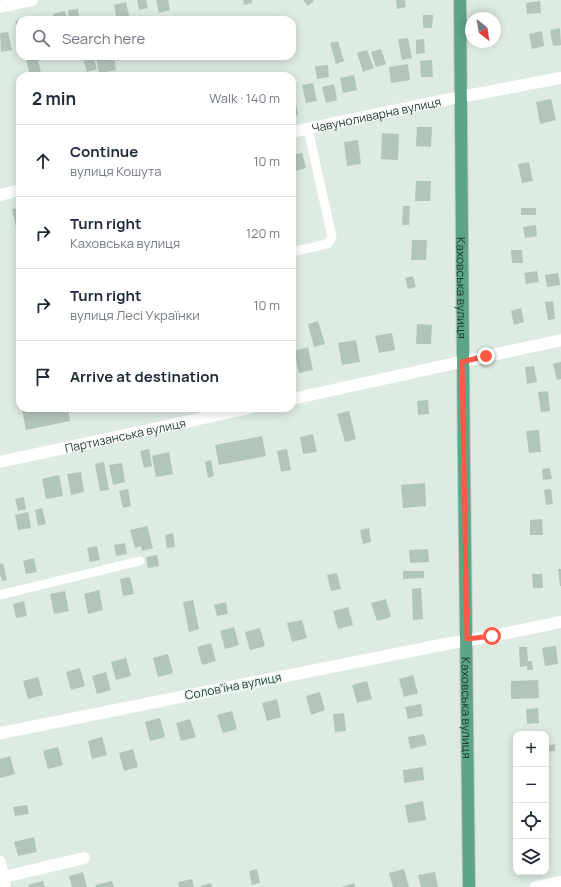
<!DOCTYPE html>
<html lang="en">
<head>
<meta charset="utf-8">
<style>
	body { margin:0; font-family:Manrope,sans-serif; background:#f6f6f7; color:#1f2937 }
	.controls { position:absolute; right:12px; bottom:12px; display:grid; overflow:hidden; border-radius:8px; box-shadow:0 2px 10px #0003 }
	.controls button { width:36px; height:36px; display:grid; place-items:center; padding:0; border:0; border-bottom:1px solid #e0e1e3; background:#fff; color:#1f2937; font:20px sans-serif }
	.compass { position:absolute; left:465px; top:12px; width:36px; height:36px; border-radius:50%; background:#fff; box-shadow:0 2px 10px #0003; rotate:150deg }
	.stop { position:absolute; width:12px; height:12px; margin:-9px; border:3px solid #ff5846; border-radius:50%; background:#fff }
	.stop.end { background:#ff5846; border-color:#fff; box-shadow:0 1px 4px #0008 }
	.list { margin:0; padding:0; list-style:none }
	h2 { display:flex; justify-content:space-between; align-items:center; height:52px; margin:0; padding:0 16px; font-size:17px }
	h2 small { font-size:13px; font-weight:400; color:#747a83 }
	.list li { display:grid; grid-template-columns:26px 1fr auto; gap:12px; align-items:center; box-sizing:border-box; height:72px; padding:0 16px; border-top:1px solid #e0e1e3 }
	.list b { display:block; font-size:15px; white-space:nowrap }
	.list p { margin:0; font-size:13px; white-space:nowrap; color:#747a83 }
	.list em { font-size:13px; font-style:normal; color:#747a83 }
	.icon { flex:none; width:22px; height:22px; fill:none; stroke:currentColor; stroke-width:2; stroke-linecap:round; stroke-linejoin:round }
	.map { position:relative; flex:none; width:561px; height:887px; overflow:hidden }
	.search { position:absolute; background:#fff; box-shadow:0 2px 10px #0003; left:16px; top:16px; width:280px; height:44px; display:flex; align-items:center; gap:10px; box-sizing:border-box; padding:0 14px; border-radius:12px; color:#747a83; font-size:15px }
	.panel { position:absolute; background:#fff; box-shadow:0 2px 10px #0003; left:16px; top:72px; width:280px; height:340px; border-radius:12px }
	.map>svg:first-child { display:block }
</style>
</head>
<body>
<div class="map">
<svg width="561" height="887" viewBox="0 0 561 887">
	<rect width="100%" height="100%" fill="#ddebe2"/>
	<!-- building -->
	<path fill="#b2c5bb" d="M137,0H146L148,8L139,10Z
		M156,0H168L170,10L159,13Z
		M243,0H252V3L244,5Z
		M303,0H313L314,1L308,6Z
		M396,0H405L406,7L397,9Z
		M540,1L541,13L527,14L526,3Z
		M126,2L130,20H117L114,5Z
		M78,9L79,18L69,19L68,10Z
		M65,11L67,20H55L53,14Z
		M423,15H433L432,28H423Z
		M230,16L231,20H219V18Z
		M20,20V35L15,21Z
		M560,28L561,45L553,46L550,30Z
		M542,31L544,46L532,49L529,34Z
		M8,32L12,50L1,52L0,33Z
		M408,38L412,58L402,60L398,39Z
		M424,39L425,53L416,54V40Z
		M338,41L344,61L336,64L330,43Z
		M381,49L386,64L376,67L371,52Z
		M367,50L374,68L363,72L357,53Z
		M34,56H37L41,73L30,76L26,58Z
		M82,56H93L97,69L87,72Z
		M96,56H114L116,70L99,73Z
		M432,60L433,77H421L420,61Z
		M408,64L410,80L391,83L389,67Z
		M328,65L329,77L317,79L315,66Z
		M354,75L357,90L343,93L340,78Z
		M313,83L317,101L306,103L302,85Z
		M334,84L337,100L326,103L322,87Z
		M551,99L556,120L540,124L536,102Z
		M297,107L298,115L292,116V108Z
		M417,127H432L431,147L416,146Z
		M382,133L399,134L398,160L381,159Z
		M358,140L361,164L347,166L344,142Z
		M302,153L306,168L292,172V155Z
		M529,162L533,181L522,183L518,164Z
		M416,181H431L430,201H415Z
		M403,206H410L409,225H402Z
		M20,208V227H16L12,209Z
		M521,208H536V215H521Z
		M536,225L537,236L525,238L523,227Z
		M412,240H427L426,260H411Z
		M511,250H522L523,263H512Z
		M537,271L539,282L526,284L524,273Z
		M558,273L560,285L547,287L545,275Z
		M413,276L416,287L408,289L405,278Z
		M553,301L555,319L548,320L545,302Z
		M521,308L524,322L514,325L511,311Z
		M318,321L325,344L314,347L308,324Z
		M417,324L432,325L431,344H416Z
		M392,333L395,350L379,353L375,336Z
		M356,340L360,362L342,365L338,343Z
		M308,347L313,370L299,373L294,351Z
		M561,362V379L557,380L553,364Z
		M534,366L537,382L527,384L525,367Z
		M548,391L550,411L541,412L538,392Z
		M428,400L429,414L418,415L417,401Z
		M33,408H68L70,421L26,430L22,410Z
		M349,411L356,439L345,442L337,414Z
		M539,430L541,452L529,453L526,431Z
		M313,434L317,452L303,454L300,437Z
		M262,436L266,456L219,465L215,445Z
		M149,449L152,466L144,468L140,451Z
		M287,449L291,470L281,472L277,451Z
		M169,452L173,474L156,477L152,456Z
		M211,460L214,476L208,478L205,462Z
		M104,462L109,490L100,491L95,464Z
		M122,463L125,482L113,485L109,465Z
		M550,468L552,479L543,480L542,469Z
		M81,472L84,492L71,495L67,474Z
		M59,475L63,496L46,499L42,479Z
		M425,483L426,506L403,508L401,485Z
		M128,489L131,506L123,508L119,491Z
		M551,489L553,504L546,505L544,490Z
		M24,497L26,509L18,511L15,499Z
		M42,508L46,524L38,526L35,510Z
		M28,512L31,528L18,530L15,515Z
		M542,519L543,535H530V520Z
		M147,526L153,548L142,551L141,546L135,548L130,530Z
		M369,528L371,542L363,544L360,530Z
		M173,533L175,547L167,548L165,535Z
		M125,543L127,554L116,556L114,545Z
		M97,546L100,560L90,562L87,548Z
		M428,549L429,562L410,563L409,550Z
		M157,555L159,566L148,568L146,557Z
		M34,558L37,572L26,574L23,561Z
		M3,563L7,580L2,581L0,574V564Z
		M558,569H561V586H560Z
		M403,571H424V578L403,579Z
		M337,573L341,589L331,591L327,575Z
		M532,574H542L543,588H533Z
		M130,577L134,594L123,596L120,579Z
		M421,588L423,619L413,620L412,589Z
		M99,590L103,610L88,614L84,594Z
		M65,591L69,611L54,614L50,594Z
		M386,599L391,617L377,621L371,603Z
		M193,600L199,629L189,632L183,602Z
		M24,601L27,616L16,618L13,604Z
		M226,602L228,614L217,616L214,605Z
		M348,607L353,625L338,629L333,611Z
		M302,620L307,638L292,642L287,623Z
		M234,627L239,645L225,649L220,631Z
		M260,628L265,646L250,650L245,632Z
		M211,643L216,661L202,665L197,647Z
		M556,646L558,664L545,666L542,648Z
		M519,647H527L528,661H532L533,670H527V666L520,667Z
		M168,654L173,673L158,677L153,658Z
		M126,658L131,676L116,680L111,662Z
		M80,668L85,686L71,690L66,672Z
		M106,672L111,690L97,694L92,676Z
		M413,675L418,693L404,697L399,679Z
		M38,677L43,695L28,699L23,681Z
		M538,680L539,698L511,699V681Z
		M367,681L372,699L357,703L352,685Z
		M320,692L325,710L311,715L306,696Z
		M277,699L281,717L267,721L262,703Z
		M421,704L423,716L408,719L405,707Z
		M538,708L539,723L527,724L526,709Z
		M232,711L237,729L223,733L217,715Z
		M344,713L346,731L335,732L333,714Z
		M160,718L165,737L150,741L145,722Z
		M190,719L196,737L181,741L176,723Z
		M424,734L427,745L410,749L408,737Z
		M102,737L107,755L92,759L88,741Z
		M555,744V751L546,752V746Z
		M58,747L63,765L48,769L43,751Z
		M133,749L138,767L124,771L119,753Z
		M10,756L15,774L0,778V759Z
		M423,767L424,780L404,783L403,770Z
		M423,801L426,820L408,823L405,805Z
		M27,805L29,814L15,816L13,807Z
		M34,837L37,852L18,856L14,842Z
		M257,869L260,883L252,885L249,871Z
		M404,869L409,887H393L389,873Z
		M83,872L87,887H72L69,876Z
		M435,872L438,887H421L418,875Z
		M192,879L194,887H179L178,882Z
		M43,881L45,887H29L28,885Z
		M112,881L114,887H96L95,885Z
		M211,883L212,887H201V886Z
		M354,883L355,887H342Z"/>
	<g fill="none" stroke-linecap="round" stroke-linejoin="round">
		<!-- primary casing -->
		<g stroke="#c0c8c5" stroke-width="14">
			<g id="primary">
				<path id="s3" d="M460,0C461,296 466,591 469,887"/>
			</g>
		</g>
		<!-- lane -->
		<path stroke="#fff" stroke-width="9" d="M292,252L327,244L330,241L332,237L308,129
			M0,595L140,561"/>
		<!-- street -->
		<g stroke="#fff" stroke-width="12">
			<path d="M0,7L32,0"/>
			<path id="s1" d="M292,132L449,99L561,78"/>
			<path d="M0,195L20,190"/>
			<path d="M292,399L561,340"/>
			<path id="s2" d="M0,462L250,408"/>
			<path d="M0,733L446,644L492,636L561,622"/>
			<path d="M0,862L5,887"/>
			<path d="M0,878L84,858"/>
			<path d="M536,887L561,882"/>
		</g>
		<!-- primary -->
		<use href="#primary" stroke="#5ca587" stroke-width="12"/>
	</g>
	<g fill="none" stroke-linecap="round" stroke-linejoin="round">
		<!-- route -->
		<path stroke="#ff5846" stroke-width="5" d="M486,356L462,362L467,639L492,636"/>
	</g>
	<g text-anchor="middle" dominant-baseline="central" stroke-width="3.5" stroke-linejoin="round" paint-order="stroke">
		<!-- street labels -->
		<g font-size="12" fill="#1d3b2f" stroke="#edf7f1">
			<text stroke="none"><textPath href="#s1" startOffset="86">Чавуноливарна вулиця</textPath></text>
			<text stroke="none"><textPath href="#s3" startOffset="288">Каховська вулиця</textPath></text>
			<text stroke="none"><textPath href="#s2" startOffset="128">Партизанська вулиця</textPath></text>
			<text transform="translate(233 686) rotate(-11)">Соловʼїна вулиця</text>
			<text stroke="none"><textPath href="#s3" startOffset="708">Каховська вулиця</textPath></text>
		</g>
	</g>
</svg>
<div class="controls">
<button>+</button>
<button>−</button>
<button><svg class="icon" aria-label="locate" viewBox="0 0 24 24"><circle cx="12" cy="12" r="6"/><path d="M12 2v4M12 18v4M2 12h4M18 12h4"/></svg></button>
<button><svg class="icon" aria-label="layers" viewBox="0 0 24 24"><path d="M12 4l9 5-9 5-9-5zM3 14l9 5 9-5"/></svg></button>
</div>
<svg class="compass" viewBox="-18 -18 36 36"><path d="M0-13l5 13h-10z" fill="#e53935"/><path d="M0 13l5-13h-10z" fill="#747a83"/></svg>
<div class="stop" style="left:492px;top:636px"></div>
<div class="stop end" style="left:486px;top:356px"></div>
<div class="search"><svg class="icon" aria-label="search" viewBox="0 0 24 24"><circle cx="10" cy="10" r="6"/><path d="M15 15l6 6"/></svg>Search here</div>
<section class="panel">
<h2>2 min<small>Walk · 140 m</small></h2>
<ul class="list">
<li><svg class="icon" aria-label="ahead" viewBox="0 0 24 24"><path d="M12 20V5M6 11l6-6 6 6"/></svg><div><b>Continue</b><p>вулиця Кошута</p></div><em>10 m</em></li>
<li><svg class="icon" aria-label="right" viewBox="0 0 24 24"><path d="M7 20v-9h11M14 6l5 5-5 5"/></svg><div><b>Turn right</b><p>Каховська вулиця</p></div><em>120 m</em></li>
<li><svg class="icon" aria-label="right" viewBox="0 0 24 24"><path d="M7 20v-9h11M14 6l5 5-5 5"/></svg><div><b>Turn right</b><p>вулиця Лесі Українки</p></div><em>10 m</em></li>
<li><svg class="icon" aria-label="arrive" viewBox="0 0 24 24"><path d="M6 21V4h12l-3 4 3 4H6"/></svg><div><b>Arrive at destination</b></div></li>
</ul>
</section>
</div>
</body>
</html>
